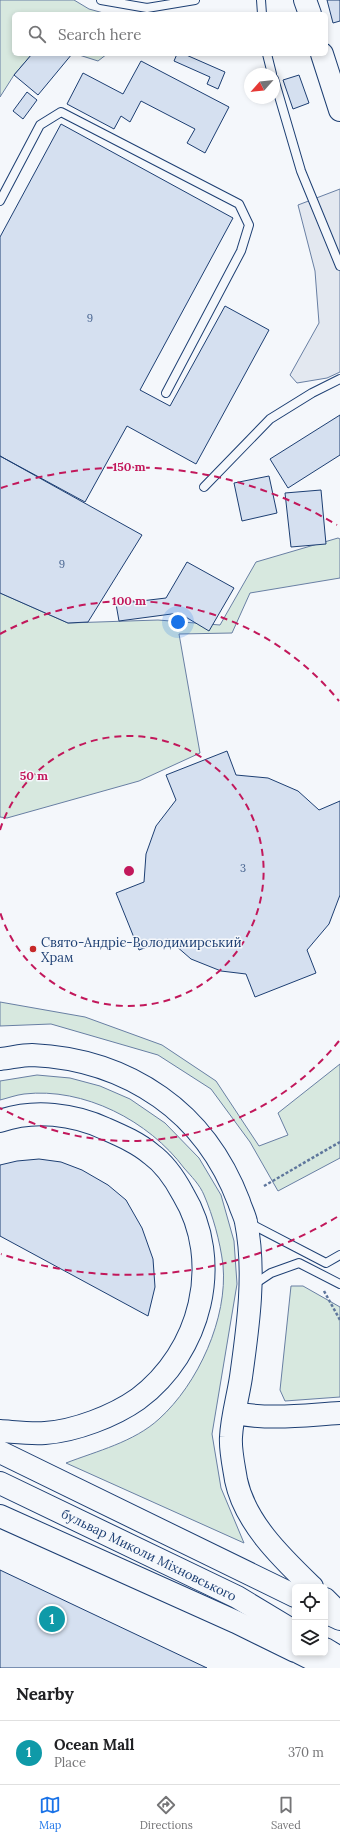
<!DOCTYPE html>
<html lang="en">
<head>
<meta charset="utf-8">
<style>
	body { margin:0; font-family:Lora,serif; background:#f2f2f2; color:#202124 }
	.controls { position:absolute; right:12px; bottom:12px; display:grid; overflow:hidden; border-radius:6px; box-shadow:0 2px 6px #0003 }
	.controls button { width:36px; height:36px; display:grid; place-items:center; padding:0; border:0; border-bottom:1px solid #e0e0e0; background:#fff; color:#202124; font:20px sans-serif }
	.compass { position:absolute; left:244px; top:68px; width:36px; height:36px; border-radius:50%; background:#fff; box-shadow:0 2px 6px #0003; rotate:243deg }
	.you { position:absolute; left:178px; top:622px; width:14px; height:14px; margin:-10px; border:3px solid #fff; border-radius:50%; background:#1a73e8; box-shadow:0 0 0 6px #1a73e833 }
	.badge { display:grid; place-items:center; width:26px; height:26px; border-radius:50%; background:#1a73e8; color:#fff; font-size:13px; font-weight:700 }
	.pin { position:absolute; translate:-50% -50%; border:2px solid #fff; box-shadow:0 1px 4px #0006 }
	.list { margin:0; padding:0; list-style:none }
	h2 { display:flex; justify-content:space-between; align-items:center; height:52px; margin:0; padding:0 16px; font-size:17px }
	h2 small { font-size:13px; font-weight:400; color:#757577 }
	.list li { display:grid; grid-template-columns:26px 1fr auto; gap:12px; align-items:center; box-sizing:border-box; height:64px; padding:0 16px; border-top:1px solid #e0e0e0 }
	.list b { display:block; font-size:15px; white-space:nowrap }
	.list p { margin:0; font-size:13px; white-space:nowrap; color:#757577 }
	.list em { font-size:13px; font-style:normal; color:#757577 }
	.icon { flex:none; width:22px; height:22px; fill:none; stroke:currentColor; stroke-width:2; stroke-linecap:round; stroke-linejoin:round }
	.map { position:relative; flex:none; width:340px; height:1668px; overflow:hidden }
	.search { position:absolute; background:#fff; box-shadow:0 2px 6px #0003; left:12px; right:12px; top:12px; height:44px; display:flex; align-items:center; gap:10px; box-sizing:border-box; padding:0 14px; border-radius:6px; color:#757577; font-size:15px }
	.sheet { height:116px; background:#fff }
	nav { display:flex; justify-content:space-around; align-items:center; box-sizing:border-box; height:56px; border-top:1px solid #e0e0e0; background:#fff; font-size:11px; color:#757577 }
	nav a { display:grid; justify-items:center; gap:2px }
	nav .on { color:#1a73e8 }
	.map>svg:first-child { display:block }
</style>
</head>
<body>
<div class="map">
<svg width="340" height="1668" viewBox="0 0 340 1668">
	<rect width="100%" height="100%" fill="#f4f7fb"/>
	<!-- green -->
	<path fill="#d7e8df" stroke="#687fa3" d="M0,0H74L89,9L107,14H14V54H32L14,75L0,97Z
		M76,54H107L98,61Z
		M338,538L340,539V578L250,593L232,633L179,634L200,753L139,781L7,818L0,817V593L68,623L158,620L220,625L256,562Z
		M0,1002L85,1017L162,1045L216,1081L259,1146L288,1135L278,1113L340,1064V1158L278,1191L250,1142L211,1089L158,1055L51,1024L0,1026Z
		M37,1075L70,1078L100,1086L130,1099L165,1123L199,1158L221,1195L234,1241L237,1284L212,1434L221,1488L244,1543L66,1463C97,1451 134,1442 159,1419C198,1384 228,1318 223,1265C220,1241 213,1216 204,1195C200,1185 191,1176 184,1168C149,1121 84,1087 24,1094C16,1095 8,1098 0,1100V1081Z
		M291,1286H303L340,1307V1397L285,1401L280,1390Z"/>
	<!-- parking -->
	<path fill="#e3e8f0" stroke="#687fa3" d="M340,189V372L327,378L297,383L290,375L319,323L315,271L298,205Z"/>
	<!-- building -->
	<path fill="#d5e0f0" stroke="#1d3f73" d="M327,0H340V21L333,23Z
		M32,54H72L38,95L14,75Z
		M177,54H184L225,72L218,89L207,84L210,77L174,61Z
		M141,61L229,107L205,153L187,143L195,129L141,101L130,122L121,116L114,129L67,104L83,73L123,94Z
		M299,75L309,103L293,109L283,80Z
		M27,92L37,100L23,119L13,111Z
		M61,124L233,218L140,390L170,406L225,306L269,330L196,464L127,426L85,502L0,456V237Z
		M340,415V455L288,488L270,459Z
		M0,456L142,535L88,622L68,623L0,593Z
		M269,476L277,513L242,521L234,483Z
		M321,490L326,544L291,547L285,493Z
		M187,562L234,588L209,631L179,613L119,621L116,604L166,598Z
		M227,751L236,775L268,778L298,791L319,810L340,801V895L329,924L307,950L316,973L255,997L246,974L221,971L191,959L168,939L139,950L116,893L144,882L146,854L156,826L176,800L166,775Z
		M39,1159L61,1162L82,1170L108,1185L126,1200L142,1228L153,1259L155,1287L148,1316L0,1236V1165L17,1161Z
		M0,1570L207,1668H0Z"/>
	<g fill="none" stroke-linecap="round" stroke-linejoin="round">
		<!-- lane casing -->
		<g stroke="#1d3f73" stroke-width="10">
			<path id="lane" d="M101,0L147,8L195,0
				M261,0L262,14
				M267,54L272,74
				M274,79L301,171L340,266
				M0,201L40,125L61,112L239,204L249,225L241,251L166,393
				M204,487L270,419L312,393L340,379
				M249,1223L326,1263L340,1255
				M253,1285L271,1273L299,1263L340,1284"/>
		</g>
		<!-- secondary casing -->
		<g stroke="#1d3f73" stroke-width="24">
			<path id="secondary" d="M305,0L310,14
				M322,54L340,110
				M235,1413C270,1420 305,1415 340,1413"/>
		</g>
		<!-- primary casing -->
		<g stroke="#1d3f73" stroke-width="24">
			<path id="primary" d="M0,1059C10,1058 22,1055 32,1055C78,1057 123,1071 160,1097C197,1123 223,1160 239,1202C241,1209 245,1216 246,1222C256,1272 248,1327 241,1377C238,1397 232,1417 231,1437C230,1450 234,1467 236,1480C245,1523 282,1558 312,1587
				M0,1121C34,1109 74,1114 106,1129C122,1136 138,1143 151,1154C165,1164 175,1179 183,1194C224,1262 201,1352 138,1399C114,1416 75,1431 45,1433C30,1434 15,1432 0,1431
				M0,1516L236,1622L295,1651
				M325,1599L340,1614
				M300,1653L318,1662L338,1668"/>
		</g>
		<!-- highway casing -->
		<g stroke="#1d3f73" stroke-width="24">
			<path id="highway" d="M0,1452L295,1596
				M0,1483L237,1597L295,1632
				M325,1612L340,1619
				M325,1649L340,1658"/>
		</g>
		<!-- path -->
		<path stroke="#5e769c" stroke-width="2.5" stroke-dasharray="3 2" stroke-linecap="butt" d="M264,1186L340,1142
			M324,1291L340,1320"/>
		<!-- lane -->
		<use href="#lane" stroke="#f4f7fb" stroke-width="8"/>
		<!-- secondary -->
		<use href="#secondary" stroke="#f4f7fb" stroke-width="22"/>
		<!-- primary -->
		<use href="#primary" stroke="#f4f7fb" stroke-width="22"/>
		<!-- highway -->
		<use href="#highway" stroke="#f4f7fb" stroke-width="22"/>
	</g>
	<!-- distance rings -->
	<g fill="none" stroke="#c2185b" stroke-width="2" stroke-dasharray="7 5">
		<path d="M0 830A135 135 0 1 1 0 912"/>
		<path d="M339 1041A270 270 0 0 1 0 1108M0 634A270 270 0 0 1 339 701"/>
		<path d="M337 1217A404 404 0 0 1 1 1254M1 488A404 404 0 0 1 337 525"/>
	</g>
	<!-- markers -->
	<circle fill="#c62828" stroke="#f4f7fb" stroke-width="1.5" cx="33" cy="949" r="4"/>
	<g text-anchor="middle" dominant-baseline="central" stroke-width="3" stroke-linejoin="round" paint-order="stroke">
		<!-- number labels -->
		<g font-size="11" fill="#4b6792">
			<text x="90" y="318">9</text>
			<text x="62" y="564">9</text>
			<text x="243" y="868">3</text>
		</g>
		<!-- poi labels -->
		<g font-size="13" fill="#1d3f73" stroke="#f4f7fb" text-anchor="start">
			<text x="41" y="942">Свято-Андріє-Володимирський<tspan x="41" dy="15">Храм</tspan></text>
		</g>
		<!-- street labels -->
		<g font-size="13" fill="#1d3f73" stroke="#f4f7fb">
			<text transform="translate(149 1555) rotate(26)">бульвар Миколи Міхновського</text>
		</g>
	</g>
	<circle cx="129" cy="871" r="6" fill="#c2185b" stroke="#f4f7fb" stroke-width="2"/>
	<g font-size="12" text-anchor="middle" font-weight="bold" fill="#c2185b" stroke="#f4f7fb" stroke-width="3" stroke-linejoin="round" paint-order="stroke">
		<text x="129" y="471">150 m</text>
		<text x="129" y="605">100 m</text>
		<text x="34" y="780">50 m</text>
	</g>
</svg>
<div class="controls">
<button><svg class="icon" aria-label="locate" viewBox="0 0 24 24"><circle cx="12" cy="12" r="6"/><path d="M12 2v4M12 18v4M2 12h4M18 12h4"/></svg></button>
<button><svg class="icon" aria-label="layers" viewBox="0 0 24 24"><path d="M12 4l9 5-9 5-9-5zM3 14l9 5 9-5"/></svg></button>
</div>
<svg class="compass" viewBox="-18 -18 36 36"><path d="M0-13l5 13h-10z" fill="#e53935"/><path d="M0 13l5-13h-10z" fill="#757577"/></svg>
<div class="you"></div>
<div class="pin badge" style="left:52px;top:1619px;background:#0f9aa8">1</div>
<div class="search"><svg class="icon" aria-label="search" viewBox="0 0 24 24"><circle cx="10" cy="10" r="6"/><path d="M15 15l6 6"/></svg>Search here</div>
</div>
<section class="sheet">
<h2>Nearby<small></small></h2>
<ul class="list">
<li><span class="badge" style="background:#0f9aa8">1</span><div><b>Ocean Mall</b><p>Place</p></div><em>370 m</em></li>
</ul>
</section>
<nav>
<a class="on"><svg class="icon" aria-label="map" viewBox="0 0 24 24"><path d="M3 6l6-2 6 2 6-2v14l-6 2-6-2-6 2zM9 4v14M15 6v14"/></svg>Map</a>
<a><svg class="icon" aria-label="directions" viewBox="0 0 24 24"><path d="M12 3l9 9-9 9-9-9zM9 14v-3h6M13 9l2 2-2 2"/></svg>Directions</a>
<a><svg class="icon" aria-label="saved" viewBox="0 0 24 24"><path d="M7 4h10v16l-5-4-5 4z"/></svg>Saved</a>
</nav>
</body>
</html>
